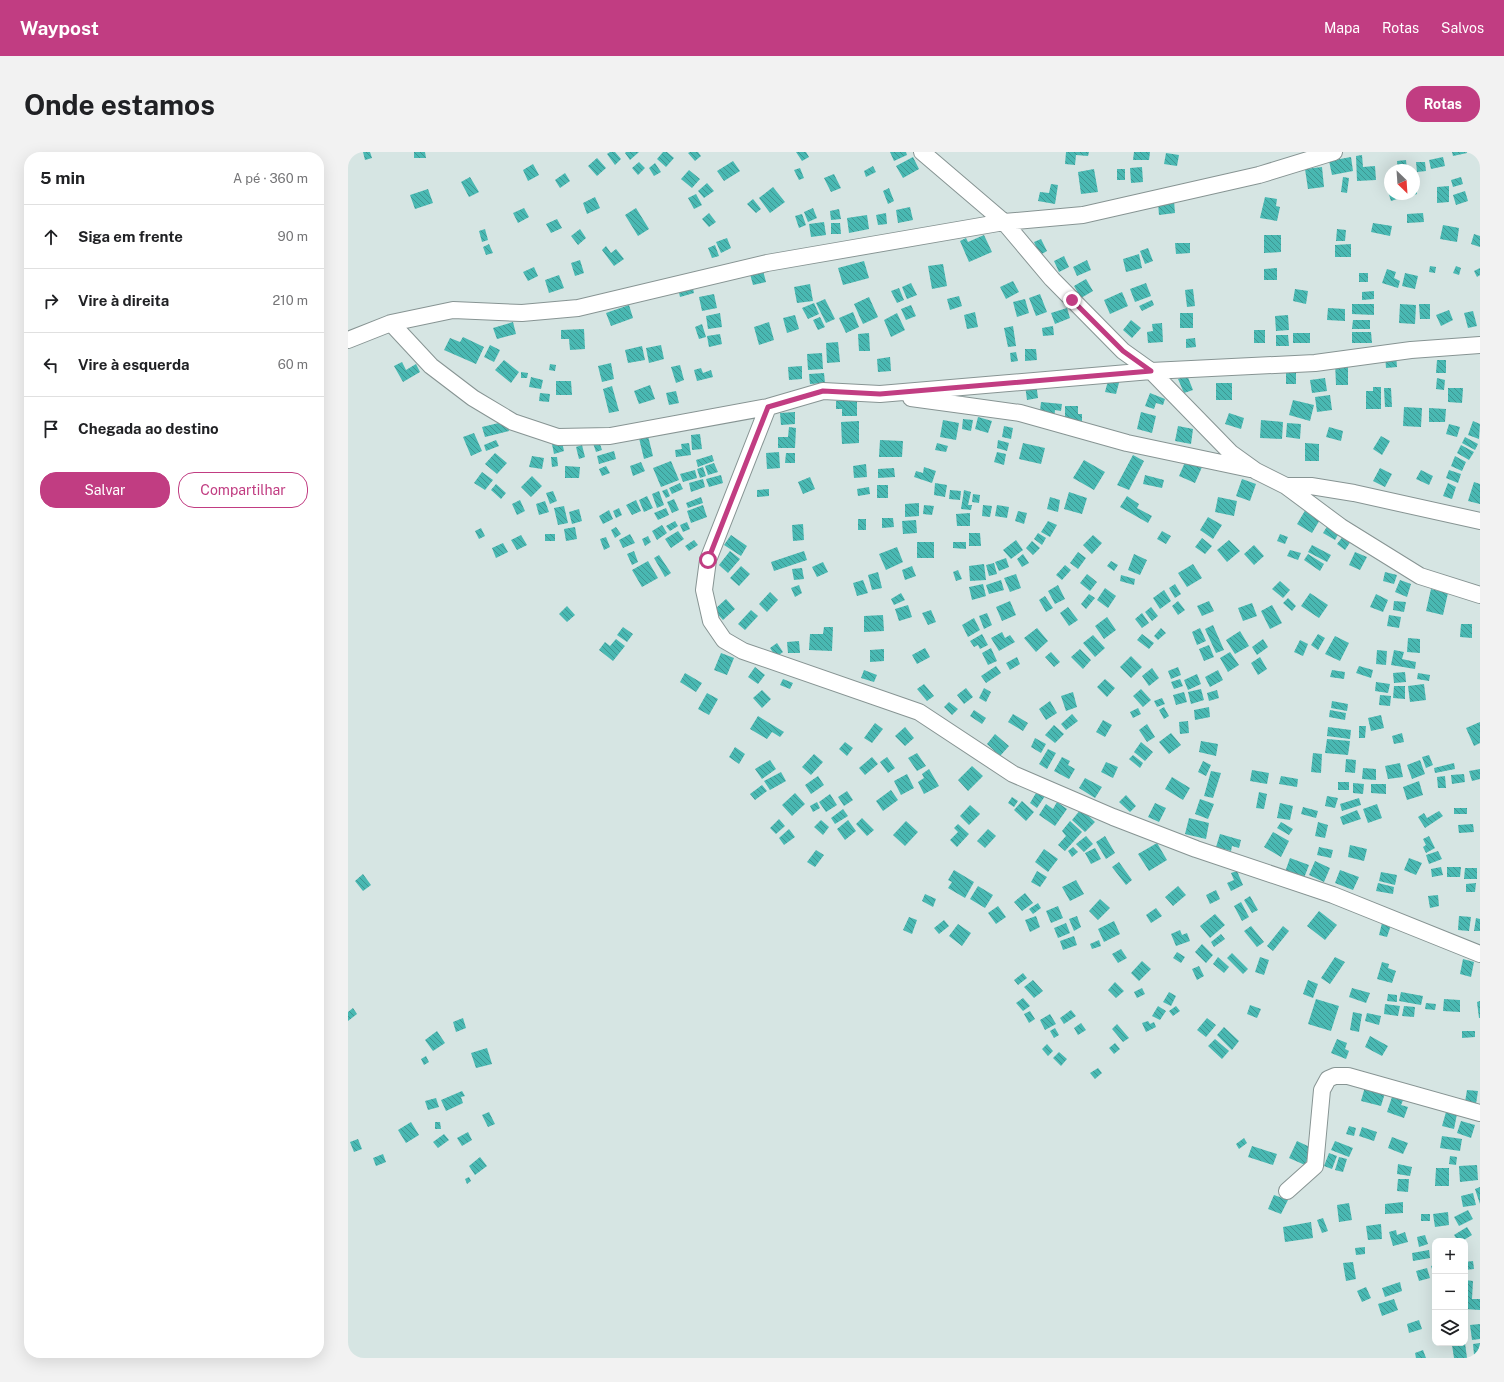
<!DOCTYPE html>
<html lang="pt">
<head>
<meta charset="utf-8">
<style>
	body { margin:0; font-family:"Public Sans",sans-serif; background:#f2f2f2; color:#202124 }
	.controls { position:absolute; right:12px; bottom:12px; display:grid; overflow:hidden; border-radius:8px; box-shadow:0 4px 16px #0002 }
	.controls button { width:36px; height:36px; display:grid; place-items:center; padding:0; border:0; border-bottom:1px solid #e0e0e0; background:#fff; color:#202124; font:20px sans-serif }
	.compass { position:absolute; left:1036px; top:12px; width:36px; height:36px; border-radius:50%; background:#fff; box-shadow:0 4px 16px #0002; rotate:155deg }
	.stop { position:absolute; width:12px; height:12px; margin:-9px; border:3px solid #c13d82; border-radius:50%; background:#fff }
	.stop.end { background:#c13d82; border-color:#fff; box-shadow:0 1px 4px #0008 }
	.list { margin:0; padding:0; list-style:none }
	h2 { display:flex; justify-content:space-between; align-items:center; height:52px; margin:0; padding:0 16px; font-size:17px }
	h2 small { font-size:13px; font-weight:400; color:#757577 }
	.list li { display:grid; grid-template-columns:26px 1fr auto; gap:12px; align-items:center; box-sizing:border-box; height:64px; padding:0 16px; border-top:1px solid #e0e0e0 }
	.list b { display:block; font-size:15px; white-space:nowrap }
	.list em { font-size:13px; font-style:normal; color:#757577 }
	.actions { display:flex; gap:8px; padding:12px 16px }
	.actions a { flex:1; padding:9px 0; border:1px solid #c13d82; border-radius:16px; text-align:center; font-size:14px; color:#c13d82 }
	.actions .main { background:#c13d82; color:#fff }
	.icon { flex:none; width:22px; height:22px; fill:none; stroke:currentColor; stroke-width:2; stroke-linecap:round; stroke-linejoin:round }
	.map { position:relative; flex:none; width:1132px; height:1206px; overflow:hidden; border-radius:16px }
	header { display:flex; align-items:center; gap:24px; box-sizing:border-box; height:56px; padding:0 20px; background:#c13d82; color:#fff }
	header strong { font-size:19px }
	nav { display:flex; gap:22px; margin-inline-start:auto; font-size:14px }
	.intro { display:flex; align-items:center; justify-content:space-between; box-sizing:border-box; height:96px; padding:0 24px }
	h1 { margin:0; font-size:28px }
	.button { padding:10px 18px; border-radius:16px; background:#c13d82; color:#fff; font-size:14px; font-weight:700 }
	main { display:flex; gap:24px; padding:0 24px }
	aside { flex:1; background:#fff; border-radius:16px; box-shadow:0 4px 16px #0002 }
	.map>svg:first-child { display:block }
</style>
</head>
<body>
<header>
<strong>Waypost</strong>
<nav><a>Mapa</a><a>Rotas</a><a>Salvos</a></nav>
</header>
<div class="intro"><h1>Onde estamos</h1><a class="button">Rotas</a></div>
<main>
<aside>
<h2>5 min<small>A pé · 360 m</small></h2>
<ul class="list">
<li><svg class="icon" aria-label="ahead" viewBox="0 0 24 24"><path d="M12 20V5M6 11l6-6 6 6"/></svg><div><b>Siga em frente</b></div><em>90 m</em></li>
<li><svg class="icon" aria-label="right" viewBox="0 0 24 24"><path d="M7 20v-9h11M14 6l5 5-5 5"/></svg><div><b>Vire à direita</b></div><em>210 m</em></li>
<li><svg class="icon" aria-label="left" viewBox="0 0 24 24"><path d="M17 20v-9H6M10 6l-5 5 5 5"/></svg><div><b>Vire à esquerda</b></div><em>60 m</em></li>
<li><svg class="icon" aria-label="arrive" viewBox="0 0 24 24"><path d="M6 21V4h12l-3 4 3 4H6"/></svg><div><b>Chegada ao destino</b></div></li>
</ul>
<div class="actions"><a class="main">Salvar</a><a>Compartilhar</a></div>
</aside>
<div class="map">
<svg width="1132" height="1206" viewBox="0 0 1132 1206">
	<defs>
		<pattern id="building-back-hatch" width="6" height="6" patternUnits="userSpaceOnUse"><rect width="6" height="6" fill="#49b8b2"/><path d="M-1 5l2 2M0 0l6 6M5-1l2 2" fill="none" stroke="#3d9692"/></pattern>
	</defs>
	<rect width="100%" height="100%" fill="#d6e5e3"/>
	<!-- building -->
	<path fill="url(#building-back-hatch)" d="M15,0H22L24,6L17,8Z
		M66,0H77L78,6H66Z
		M262,0H267L273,7L267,13L259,2Z
		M278,0H291L282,8L277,1Z
		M315,0H319L326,6L318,15L309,7Z
		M342,0H350L353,4L347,9L340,1Z
		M448,0H458L461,5L454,9Z
		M542,0H558L559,3L546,9Z
		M718,0H741L740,4L728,3L727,13L717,12Z
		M786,0H802L801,8H785Z
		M1104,0H1119V1L1105,4Z
		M818,1L831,3L829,14L816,12Z
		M1014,3L1015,15L1027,14L1028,28L1009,29L1008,4Z
		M565,5L571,17L555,26L548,14Z
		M1003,5L1005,19L984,23L981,9Z
		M1095,5L1097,14L1083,17L1081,8Z
		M249,6L258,16L249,24L240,14Z
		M1058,8L1059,18H1050L1049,9Z
		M385,9L392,19L376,29L369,19Z
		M291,10L297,16L290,23L284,16Z
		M1068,10H1077L1078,19L1069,20Z
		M307,11L313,20L306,24L301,16Z
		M185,12L191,23L180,29L175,18Z
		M525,14L528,20L518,25L516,19Z
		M794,15L795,30L783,31L782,16Z
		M974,15L976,35L960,37L957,17Z
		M452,16L456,26L451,28L446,18Z
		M746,17L750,40L733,42L730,20Z
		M769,17H777V28H769Z
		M341,18L352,27L344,36L333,27Z
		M217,21L222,29L212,36L207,28Z
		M486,22L493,36L483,40L476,26Z
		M122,25L131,40L121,45L113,30Z
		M995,25L1001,26L999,41L993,40Z
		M1113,25L1115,32L1105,35L1103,28Z
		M1066,28H1068L1069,42L1066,43Z
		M1042,29V42H1054L1055,45L1043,49L1037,30Z
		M359,31L366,39L356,46L350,39Z
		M703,32L710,33L707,52L690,49L692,40L701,41Z
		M1101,34V50L1089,51V35Z
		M425,35L437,50L422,61L411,46Z
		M541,36L546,49L540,52L535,39Z
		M80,37L85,51L67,57L62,43Z
		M1117,39L1120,49L1108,53L1105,43Z
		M348,42L354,53L346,57L340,46Z
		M247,45L252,56L239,62L235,51Z
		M917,45L929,47L928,54L932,55L929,69L912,66Z
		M405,47L413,57L408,61L399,52Z
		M826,49L827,61L811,63L810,51Z
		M562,55L565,68L550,71L548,58Z
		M176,56L181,65L170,71L165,61Z
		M288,56L301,77L290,84L277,63Z
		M465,56L469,66L460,70L456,60Z
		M491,57L493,67L483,68L482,59Z
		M361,61L368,70L361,75L354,67Z
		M538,61L539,72L530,73L528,63Z
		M1075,61L1076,70L1059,71V62Z
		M454,62L458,73L451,76L447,64Z
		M519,63L521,77L501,81L499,66Z
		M209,67L214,76L203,81L198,72Z
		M476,70L478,83L463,85L461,72Z
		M483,71H492L493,82H483Z
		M1025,71L1044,74L1042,84L1023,80Z
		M1095,73L1111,76L1109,90L1092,87Z
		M137,77L140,88L134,90L131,79Z
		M232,77L238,86L230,93L223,84Z
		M989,77L998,78L997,89H988Z
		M1126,82L1132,84V95L1123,92Z
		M636,83L644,100L621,110L612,89L618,86L620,90Z
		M916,83H933V100L916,101Z
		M379,86L383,96L373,101L368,90Z
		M693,87L699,99L692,103L686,90Z
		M827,91H842V101L828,102Z
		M141,92L145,101L138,103L135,95Z
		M1003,92V105H987V93Z
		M367,93L371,104L364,106L360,96Z
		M258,94L263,101L268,97L276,107L266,114L254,98Z
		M800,96L805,109L797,112L792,99Z
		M791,102L794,116L778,120L775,107Z
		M716,104L721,115L711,120L706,109Z
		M232,108L236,121L227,124L223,111Z
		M739,108L743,118L729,124L725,115Z
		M516,109L521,126L495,133L490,116Z
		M595,112L599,134L584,137L580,114Z
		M1082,114L1088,115L1087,121L1081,120Z
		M1108,114L1113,116L1111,123L1105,121Z
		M186,115L190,124L180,129L175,120Z
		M414,115L418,130L405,133L401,118Z
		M929,116V128H916V117Z
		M1132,116V123L1129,125L1126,119Z
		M1039,117L1048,120L1046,126L1052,129L1050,136L1034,131Z
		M1011,121H1020V130H1011Z
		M1057,121L1070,124L1067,137L1054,134Z
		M211,123L216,136L201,141L197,128Z
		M738,127L745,139L733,146L726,134Z
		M343,128L346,141L332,145L329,132Z
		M665,129L671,140L658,147L652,135Z
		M563,131L569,143L559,147L554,135Z
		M798,131L803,144L787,150L782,137Z
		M462,132L465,149L449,151L446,135Z
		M551,136L556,148L549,151L543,139Z
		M845,137L847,154L839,155L837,138Z
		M947,137L960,139L958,152L945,149Z
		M1026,139V147L1014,148V140Z
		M774,140L780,154L762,162L756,148Z
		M366,142L369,156L354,159L351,145Z
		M692,142L699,160L688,164L681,146Z
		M611,144L614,154L602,158L599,147Z
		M521,145L530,165L515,172L506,152Z
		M477,147L487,167L478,171L468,151Z
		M677,147L681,161L669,165L665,150Z
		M804,148L806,153L794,159L791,154Z
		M466,151L471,162L460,167L454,156Z
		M1004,152H1026V163L1004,162Z
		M1052,152L1068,153L1067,172L1051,171Z
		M1071,152H1082V167H1072Z
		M281,153L285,166L263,174L258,161Z
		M563,153L568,164L558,168L553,157Z
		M719,156L722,166L707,172L703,161Z
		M980,156L997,157V169L979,168Z
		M1101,158L1105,168L1093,174L1088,163Z
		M1125,159L1129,174L1120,176L1116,161Z
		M505,160L511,175L498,181L491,166Z
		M627,160L630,175L619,177L616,163Z
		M372,161L374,175L360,177L358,164Z
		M549,161L557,178L543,185L536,168Z
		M832,161H845V176H832Z
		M447,163L451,177L439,181L435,166Z
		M940,163L941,178L928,179L927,164Z
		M472,165L477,175L470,178L465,168Z
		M783,168L793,176L784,186L775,178Z
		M1005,168H1022V177H1004Z
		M165,170L168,182L149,187L145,176Z
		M421,170L426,188L411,193L406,175Z
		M814,171L815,190L800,191L799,180L805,179L804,172Z
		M354,172L358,185L351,187L347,175Z
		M665,174L668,194L660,195L656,176Z
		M705,174L706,183L695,184L694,176Z
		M236,177L237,197L222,198L221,187H213V178Z
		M906,178H917V191H906Z
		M1004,180H1023L1024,191H1004Z
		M521,181L522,199H511L510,182Z
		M945,181H962V191H945Z
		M372,182L374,192L361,195L359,184Z
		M928,183H940L941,194H928Z
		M115,185L136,195L128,212L96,198L102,186L112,190Z
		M847,186L848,195L838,196V187Z
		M490,190L492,210L479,211L478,191Z
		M142,193L152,198L146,210L136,205Z
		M313,193L316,207L301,211L298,196Z
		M294,194L297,208L280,211L277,198Z
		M677,197H688L689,208L677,209Z
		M668,200L670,209L663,210L662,201Z
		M474,201L475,217L460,218L459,202Z
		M1048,202L1049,215L1038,216L1037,203Z
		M542,205L543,219L530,220L529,207Z
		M156,208L171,220L163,231L147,218Z
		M1089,208H1098V221H1088Z
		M54,210L58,218L68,212L72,220L55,230L46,214Z
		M987,210H1000V233H988Z
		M263,211L266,227L254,230L250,214Z
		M202,212L208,213L207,219L201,218Z
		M332,213L336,228L328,231L323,215Z
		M454,214V227L441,228L440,215Z
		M353,216L355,221L363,218L365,225L349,229L346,218Z
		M938,219H948V232H938Z
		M173,220L180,221L179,226H173Z
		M476,221L477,231L462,232L461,222Z
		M839,223L845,238L836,241L830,227Z
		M183,225L195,228L193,237L181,235Z
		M761,225L772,227L768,242L757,240Z
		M977,226L979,239L964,241L962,228Z
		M1089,226L1097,228L1096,238L1088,237Z
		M208,229H223L224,243H208Z
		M688,231L690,246L679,248L677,233Z
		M868,231H884V248H868Z
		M302,233L307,247L291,252L286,239Z
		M264,234L271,259L261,261L255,237Z
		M1025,235H1033V257H1018V239H1025Z
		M1036,236H1043L1044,255H1037Z
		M1100,236H1115L1114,251L1100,250Z
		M328,239L331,251L321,253L318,241Z
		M192,241L202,242L201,250L191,249Z
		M802,241L817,247L815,253L808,251L806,257L797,254Z
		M982,243L984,258L969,260L967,245Z
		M945,248L966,253L962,269L941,263Z
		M488,249H509V264H494V257H488Z
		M693,250L714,252L713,259L707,258L706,270L691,268Z
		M717,254H730V262H734V271L717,270Z
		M1056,255L1074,256L1073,275L1055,274Z
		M1081,256L1098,257L1097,270H1081Z
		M447,260V272L433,273L432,261Z
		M793,260L808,264L804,281L789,277Z
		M881,261L896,266L893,277L877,272Z
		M630,265L644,269L640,281L627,277Z
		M615,267L625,268L623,279L614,277Z
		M595,268L611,271L608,288L592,285Z
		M913,268L935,270L934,287L912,286Z
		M159,269L161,279L137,285L134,275Z
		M511,269V291L494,292L493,270Z
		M1125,269L1132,272L1131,287L1120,283Z
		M939,271L953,272L952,287L938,285Z
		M1101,272L1112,275L1109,285L1098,282Z
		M656,274L665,276L663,287L654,285Z
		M830,274L845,277L843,292L827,289Z
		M441,275L448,276L447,296H430V285H440Z
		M981,275L995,279L993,289L978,285Z
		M248,280L254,298L248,300L242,282Z
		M299,280L305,304L296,307L290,282Z
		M126,281L134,299L123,304L115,285Z
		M352,282L354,297L344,298L343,283Z
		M1033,284L1042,289L1034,303L1025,297Z
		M213,285L216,299L206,302L203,287Z
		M1117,285L1130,292L1127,298L1114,291Z
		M148,288L151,294L138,299L136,293Z
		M532,288L555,289L554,305H531Z
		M650,288L661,291L659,299L649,296Z
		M341,291L343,303L328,305L327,298L334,297L333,292Z
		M589,291L600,294L598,300L587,298Z
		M675,291L697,296L693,312L671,307Z
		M957,291L971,292V309H957Z
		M234,293L237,305L231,307L228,295Z
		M1113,293L1126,300L1121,308L1109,301Z
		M266,299L268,307L251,312L249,304Z
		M431,300L432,316L419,317L418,301Z
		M649,300L658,302L656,313L646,310Z
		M147,301L159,311L149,322L137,312Z
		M438,301H447V311H437Z
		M364,303L366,309L350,315L348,308Z
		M785,303L796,309L781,338L769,333Z
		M184,304L196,306L194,317L181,315Z
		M1107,304L1118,310L1114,319L1103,314Z
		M203,305H209L210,314L204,315Z
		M736,308L757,320L746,338L725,326Z
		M838,308L854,315L847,331L831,324Z
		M323,309L331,328L313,335L305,316Z
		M293,310L297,319L285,324L282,314Z
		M366,311L370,320L360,323L357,314Z
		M518,312L519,325L506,326L505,314Z
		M217,314L232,315L231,326H217Z
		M258,314L262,321L254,324L251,317Z
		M355,315L358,324L352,326L349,317Z
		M576,315L588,319L584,331L566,325L568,319L575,321Z
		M546,316L547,325L530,326V317Z
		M1032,316L1044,322L1037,335L1025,329Z
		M347,318L349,326L335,330L332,322Z
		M1073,318L1085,324L1081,333L1068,327Z
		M1101,318L1113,322L1110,331L1098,326Z
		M134,320L145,328L137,338L126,331Z
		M373,323L375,331L361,335L358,327Z
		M797,323L816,328L814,336L795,332Z
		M184,324L194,334L183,345L173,335Z
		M462,325L467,337L455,342L450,330Z
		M355,327L357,335L343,340L341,331Z
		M894,327L908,332L902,349L888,344Z
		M1126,330L1132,332V352L1120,349Z
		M332,331L335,337L324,342L321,336Z
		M587,331L599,333L597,345L586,343Z
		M1100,331L1108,335L1104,347L1095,344Z
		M148,332L158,341L153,347L143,338Z
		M529,333H540V346H529Z
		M521,335L522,342L510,344L509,337Z
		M319,337L322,344L318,346L314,339Z
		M421,337V344L409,345V338Z
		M602,338L613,339L612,348L601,347Z
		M616,338L623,340L620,353H624L623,358L613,357Z
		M205,339L209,349L202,352L198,341Z
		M311,339L316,353L309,356L304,342Z
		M721,340L739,346L734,362L716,357Z
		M625,342L632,343L631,351L624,350Z
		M299,344L305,356L296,360L291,348Z
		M779,344L791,352L789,356L804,364L800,371L772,355Z
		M353,345L355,351L340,356L338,351Z
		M702,345L712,348L710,360L699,357Z
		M870,345L889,349L886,364L867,360Z
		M326,347L331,358L324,361L319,350Z
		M172,348L177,359L169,363L164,352Z
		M288,348L293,359L284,363L278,353Z
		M197,349L201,360L191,363L188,352Z
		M571,351V364L557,365V352Z
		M355,353L359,365L343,371L339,359Z
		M576,353L586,354L584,363L575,362Z
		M635,353L644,354L642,365L634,364Z
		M649,353L661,355L659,366L647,364Z
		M216,354L220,371L210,373L206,356Z
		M271,356L274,363L268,366L265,359Z
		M318,356L321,363L310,368L306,361Z
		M231,357L234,369L224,372L221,360Z
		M958,357L973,366L964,381L949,372Z
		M261,358L265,367L255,372L251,364Z
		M670,359L679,361L676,372L667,369Z
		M622,361V374H609L608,362Z
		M860,365L874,373L865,387L852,378Z
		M534,366H545L546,375L534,376Z
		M510,367H518V378H510Z
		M568,368L569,381L555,382L554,369Z
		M327,369L330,374L322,379L318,374Z
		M700,369L709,373L702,385L693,380Z
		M339,370L342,377L335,380L332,373Z
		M455,372L456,388L445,389L444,373Z
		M314,373L319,381L309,388L304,379Z
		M980,373L992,379L987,388L975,381Z
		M227,375L229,387L218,389L216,377Z
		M268,375L273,382L267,386L263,378Z
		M133,376L137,384L131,387L127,379Z
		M330,379L336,387L323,396L317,387Z
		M814,379L823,384L818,392L809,387Z
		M621,381H632L633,394H621Z
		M690,381L698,386L694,393L686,387Z
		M197,382H207V389H197Z
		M282,382L287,391L275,396L271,388Z
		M932,382L940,385L937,392L929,389Z
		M173,383L179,393L169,398L163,388Z
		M383,383L399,394L393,404L376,393Z
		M745,383L754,391L744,402L735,393Z
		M996,383L1003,389L997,398L989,392Z
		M300,384L303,390L297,394L294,387Z
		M258,385L262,395L256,398L252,387Z
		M854,386L864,394L857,402L847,395Z
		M346,388L350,393L341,399L337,394Z
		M668,388L675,398L663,407L655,398Z
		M881,388L892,399L879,410L869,398Z
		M684,389L692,396L685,403L678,396Z
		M569,390H586V406H569Z
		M605,390H618V397L605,396Z
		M155,391L160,400L148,406L144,396Z
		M906,393L916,404L906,413L896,402Z
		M964,393L983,403L979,410L960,400Z
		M549,395L555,410L538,418L531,402Z
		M942,398L953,401L950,408L939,404Z
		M286,399L290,410L284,413L279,402Z
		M382,399L392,407L380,421L371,413Z
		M456,399L459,408L426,419L423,410Z
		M730,400L738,406L730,417L722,411Z
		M1007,400L1019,405L1012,418L1001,413Z
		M675,402L681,411L674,415L669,407Z
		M786,402L799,408L792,423L780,418Z
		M960,402L976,412L972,419L956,408Z
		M311,403L323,421L317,425L306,406Z
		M658,406L661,415L651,419L647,410Z
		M300,409L310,426L294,435L284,418Z
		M763,409L770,413L766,419L759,414Z
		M475,410L480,420L469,425L464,415Z
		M646,411L649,422L641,424L638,413Z
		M636,412L638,428L622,429L621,414Z
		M845,412L854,426L839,435L830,421Z
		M717,413L723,418L714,428L708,423Z
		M393,414L402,422L391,434L382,426Z
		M564,414L568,424L557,428L554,418Z
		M454,416L456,427L446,428L444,417Z
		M610,418L614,427L608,429L605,420Z
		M530,420L534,436L524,438L520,423Z
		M1037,420L1049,423L1046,432L1035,429Z
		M668,422L673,436L662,440L656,426Z
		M739,422L749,430L742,439L732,431Z
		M773,423L787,427L786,433L772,429Z
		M515,428L520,441L509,444L505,431Z
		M653,428L656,438L641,442L638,433Z
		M1052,428L1063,432L1059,445L1047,440Z
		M932,429L942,438L935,446L924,437Z
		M635,432L638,444L624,448L621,435Z
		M827,432L833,442L827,446L821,436Z
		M451,433L454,441L447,445L443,436Z
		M710,433L717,447L707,452L700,439Z
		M757,436L768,444L760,456L749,448Z
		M1083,437L1100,441L1095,463L1078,459Z
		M816,438L823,449L812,457L805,446Z
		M422,440L430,448L419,460L411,452Z
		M553,441L557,448L546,453L543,447Z
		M962,441L980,453L971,466L953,454Z
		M741,442L747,446L738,457L733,452Z
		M1028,442L1040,448L1035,460L1022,455Z
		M697,444L705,456L698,460L691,448Z
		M940,446L948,454L944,459L935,451Z
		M378,447L387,457L375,468L366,458Z
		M662,449L668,463L654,469L648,455Z
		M830,449L837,458L830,463L824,454Z
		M861,449L866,459L854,464L849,454Z
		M1046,449L1058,450L1056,460L1045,458Z
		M904,451L909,464L895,469L890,456Z
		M560,453L564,465L551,469L547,457Z
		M924,453L934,471L922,477L913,459Z
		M219,454L227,463L219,470L211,462Z
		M720,455L730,468L721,474L712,461Z
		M803,455L810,464L804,469L797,460Z
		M403,458L410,464L397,478L390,472Z
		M583,458L588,470L580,473L574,461Z
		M639,461L644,473L636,477L631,464Z
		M794,461L801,471L794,476L787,467Z
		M535,463L536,479L516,480V464Z
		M1041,463L1053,465L1051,476L1039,474Z
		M759,465L768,478L756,487L747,474Z
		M626,466L632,478L620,485L614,473Z
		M1113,472H1124V486L1112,485Z
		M865,473L876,498L868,501L857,477Z
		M275,475L285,482L279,490L269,483Z
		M476,475H485L484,499L461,498L462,482H475Z
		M689,476L700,489L688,500L676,486Z
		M813,476L818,481L810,488L806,484Z
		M852,476L858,489L849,493L844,480Z
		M892,479L901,494L887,502L878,488Z
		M654,480L657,486L662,483L667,490L651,499L643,486Z
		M634,482L640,493L632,497L630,493L626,495L622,489Z
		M794,482L806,491L801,497L789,488Z
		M970,482L977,486L970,498L963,493Z
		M745,483L757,496L747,505L735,491Z
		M987,484L1001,491L992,509L977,502Z
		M1060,486L1072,487V501L1059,500Z
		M268,487L277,494L265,509L251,498L257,490L262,494Z
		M915,487L920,495L909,503L904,495Z
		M952,488L960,492L955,504L946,500Z
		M451,489L452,501H440L439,490Z
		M429,491L435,500L428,505L422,496Z
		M861,493L866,505L856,509L851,497Z
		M577,496L582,505L569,512L564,503Z
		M643,496L649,509L640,513L634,501Z
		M536,497V509L522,510V498Z
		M732,497L743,508L735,517L723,505Z
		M1029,498L1039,499L1038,513L1028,512Z
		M1046,498L1056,500L1054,507L1068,510L1067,517L1043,513Z
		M703,500L712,510L706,515L697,505Z
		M882,500L891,513L880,520L872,506Z
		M373,501L386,506L379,523L366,518Z
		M783,504L794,515L783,526L772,515Z
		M669,505L672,512L662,518L658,511Z
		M912,505L919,517L910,523L903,511Z
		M648,514L653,521L638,531L633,524Z
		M1011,514L1025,518L1023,526L1008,521Z
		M407,515L417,523L410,532L400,525Z
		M830,515L833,523L823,527L820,519Z
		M804,516L811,526L801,534L794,524Z
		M516,518L529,523L526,530L513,526Z
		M870,518L875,528L862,535L857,525Z
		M984,518L997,520L996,527L982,525Z
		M1057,520L1058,530L1046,531L1045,521Z
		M337,521L354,531L348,540L332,530Z
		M1070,521L1082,523L1081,529L1069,527Z
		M849,522L853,532L840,538L836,528Z
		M435,527L445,531L442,537L432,533Z
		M757,527L767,536L759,545L749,535Z
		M832,527L835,534L826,537L823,530Z
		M1028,530L1042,532L1040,541L1027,539Z
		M576,532L586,544L579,549L569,537Z
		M1076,532L1078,548L1062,550L1060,534Z
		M1046,534H1057V547L1045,546Z
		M618,536L625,545L616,552L609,543Z
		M636,536L643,540L638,550L631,546Z
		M793,537L803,548L795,555L785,544Z
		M853,537L856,548L843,552L840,540Z
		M414,538L423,547L414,556L405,546Z
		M869,538L871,546L861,549L859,541Z
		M725,540L729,555L718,559L713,544Z
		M836,540L839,550L828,553L825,543Z
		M359,541L370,547L361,563L350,557Z
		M1032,543L1043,544L1042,554L1031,553Z
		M814,546L817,552L809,555L806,549Z
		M702,549L709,561L698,568L691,557Z
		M984,549L1000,552L999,559L983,556Z
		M601,550L610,557L604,563L596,555Z
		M816,555L821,564L816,567L811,558Z
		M861,555L862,565L847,568L846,558Z
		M790,556L793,562L785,566L782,560Z
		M626,558L638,566L634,572L622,564Z
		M982,558L998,561L997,568L981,565Z
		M665,562L680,571L675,579L660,570Z
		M724,562L730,569L718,578L713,572Z
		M1033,563L1036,576L1023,579L1020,566Z
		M410,564L436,580L432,585L424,580L419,587L402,577Z
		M755,568L764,573L757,585L748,580Z
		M840,569L841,581L832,582L831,570Z
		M1132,570V591L1126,594L1118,576Z
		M527,571L535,577L524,591L516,586Z
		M799,572L807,585L799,590L791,578Z
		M706,573L716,582L707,591L697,583Z
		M1011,574H1018L1017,586H1011Z
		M557,575L566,586L557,594L547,584Z
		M980,575L1003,578L1002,587L979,584Z
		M823,581L833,593L821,602L811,590Z
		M1054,581L1056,590L1046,592L1044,584Z
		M647,582L661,594L652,604L639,592Z
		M687,586L698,592L693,601L683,595Z
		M979,587L1002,589L1000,603L977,601Z
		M853,589L870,592L868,604L851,600Z
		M497,590L505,596L499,604L491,597Z
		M793,590L805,600L797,609L786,600Z
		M387,595L397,602L391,612L381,605Z
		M700,597L708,601L699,617L691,612Z
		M569,601L578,614L569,619L560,606Z
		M965,601L974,602L973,621L963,620Z
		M466,602L475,610L463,623L454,615Z
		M785,603L795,611L792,616L781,607Z
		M1081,603L1085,613L1078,616L1074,605Z
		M524,605L530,612L517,623L511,616Z
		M539,605L547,616L540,621L532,610Z
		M714,605L722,609L720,613L727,617L721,627L706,619Z
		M998,607L1008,608L1007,621L997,620Z
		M422,608L428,617L414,627L407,617Z
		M1072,608L1077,622L1064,627L1059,613Z
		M855,609L863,613L858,624L850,620Z
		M758,610L770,615L765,626L753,620Z
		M1052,611L1055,625L1040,627L1037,614Z
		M1106,611L1107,617L1087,621L1086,616Z
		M624,614L635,624L620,639L610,628Z
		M1015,616L1028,617V628L1014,627Z
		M581,617L591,634L576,642L570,630L576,626L574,622Z
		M1132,617V627L1124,629L1121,619Z
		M904,618L921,621L919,632L902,629Z
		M863,619L873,621L865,646L856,644Z
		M433,620L438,629L422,638L416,629Z
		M559,622L566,636L553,643L546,629Z
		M1116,622L1117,630L1104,632L1103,623Z
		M470,624L476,633L463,642L457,633Z
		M933,624L950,627L949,635L931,632Z
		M1097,624L1098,636H1090L1089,625Z
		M824,625L842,636L835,648L817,637Z
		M737,626L754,635L747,646L731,636Z
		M1071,629L1075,643L1059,648L1055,635Z
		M990,630H1001V638H990Z
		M1005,631L1016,632L1015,642L1005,641Z
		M1023,632H1038V642L1023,641Z
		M414,633L419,639L407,648L402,642Z
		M691,636L699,641L689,656L682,651Z
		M543,638L550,648L535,659L528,649Z
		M499,639L505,648L496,654L490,645Z
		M911,640L919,642L916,657L908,656Z
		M447,641L457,652L444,664L434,653Z
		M482,642L489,653L478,660L471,650Z
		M778,643L788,654L782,660L771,650Z
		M979,644L990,646L987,656L977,654Z
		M664,645L670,649L666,655L660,651Z
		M1011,646L1013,653L994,659L992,652Z
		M852,647L866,652L860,667L847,662Z
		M674,649L686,660L678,669L666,658Z
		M469,650L472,656L465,660L462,654Z
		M709,650L719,657L707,674L691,663L698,652L705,657Z
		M807,651L818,656L811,670L800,665Z
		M932,651L945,654L942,668L929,666Z
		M1029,652L1034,666L1020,671L1015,657Z
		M622,653L632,662L621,673L612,664Z
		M955,655L970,659L968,666L953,662Z
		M1106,656H1119V662H1106Z
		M495,657L500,664L487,672L483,666Z
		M733,657L747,670L737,680L724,668Z
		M1009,658L1013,667L995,673L992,665Z
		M1091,659L1095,664L1077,676L1070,665L1076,661L1079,666Z
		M514,666L526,678L519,684L508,672Z
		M841,666L861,671L858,687L837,682Z
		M431,667L437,674L428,682L422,676Z
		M473,668L481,675L475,683L466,675Z
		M500,668L508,679L497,688L489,677Z
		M558,669L570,680L557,694L545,683Z
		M722,669L734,680L717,699L710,693L718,684L714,679Z
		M933,670L945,677L941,683L929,676Z
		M970,670L980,673L977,686L967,684Z
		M610,672L621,682L609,695L602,688L610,680L606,676Z
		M1125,672L1126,680L1111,681L1110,673Z
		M441,677L447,685L436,693L431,686Z
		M640,677L648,684L637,696L629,689Z
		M925,680L941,689L933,705L916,695Z
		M872,682L893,688L891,696L884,694L883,699L868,695Z
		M738,684L745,692L736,700L728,692Z
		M757,684L767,701L758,707L748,690Z
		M1081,684L1087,696L1078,701L1075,695L1078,693L1075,687Z
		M809,691L819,708L801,719L790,702Z
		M1002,693L1019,697L1016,709L1000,705Z
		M725,695L730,700L724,705L720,699Z
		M971,695L985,698L983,706L969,703Z
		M747,696L753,707L743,712L737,701Z
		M696,697L710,707L700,720L687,710Z
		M468,698L476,703L467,715L459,710Z
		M1090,699L1094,707L1081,712L1078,703Z
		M942,706L961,713L956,726L937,720Z
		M1061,706L1074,711L1068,723L1056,718Z
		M967,709L982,716L976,730L961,723Z
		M771,710L784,728L778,733L764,715Z
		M1093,715L1095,723L1084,725L1083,717Z
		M1099,715H1113L1112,725H1099Z
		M1117,716H1129V727H1116Z
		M606,718L626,730L617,746L600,736L604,730L600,728Z
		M992,718L1011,725L1005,738L987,731Z
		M689,719L699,725L692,735L683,730Z
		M889,719L895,733L883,739L879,731L886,728L883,721Z
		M1033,720L1049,723L1047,733L1031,729Z
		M15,722L23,733L15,739L7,729Z
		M728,728L736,742L722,749L714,735Z
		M1030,731L1046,735L1045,742L1028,739Z
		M1128,731L1127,740H1118V732Z
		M630,734L645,743L637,756L622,747Z
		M830,734L838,743L825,754L817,745Z
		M868,738L872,747L862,752L858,743Z
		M677,741L685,751L674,759L666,750Z
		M577,742L588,747L585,755L574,749Z
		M1090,743L1091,754L1082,756L1080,744Z
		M902,744L910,758L904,761L896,748Z
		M752,747L762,756L750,768L741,759Z
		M893,750L901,765L894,769L886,754Z
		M690,751L693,756L685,762L681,757Z
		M650,754L658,765L648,772L640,761Z
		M710,754L715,766L703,771L698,759Z
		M808,756L814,764L803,771L798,763Z
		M971,759L989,773L977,788L959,774Z
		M867,762L877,773L862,786L852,774Z
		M688,764L692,775L682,780L677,768Z
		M729,764L733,775L726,779L721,767Z
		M1111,764L1123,765L1121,779L1110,778Z
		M561,765L569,768L564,782L555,778Z
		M1128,766L1132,767V779H1126Z
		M596,768L601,774L591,782L586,776Z
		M766,769L772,782L756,790L750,777Z
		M718,771L722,781L710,786L706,776Z
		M1034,771L1043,773L1039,785L1031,783Z
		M610,772L623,781L614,794L601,784Z
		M903,774L916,790L909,795L896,779Z
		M935,774L941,779L925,799L919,794Z
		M832,778L834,783L839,781L842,789L828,794L823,782Z
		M873,782L877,787L866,795L863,790Z
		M726,784L729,793L715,798L712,789Z
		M751,788L753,794L744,797L742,792Z
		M854,792L865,803L858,811L847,800Z
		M773,797L779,806L770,811L764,802Z
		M829,800L837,805L833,811L825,806Z
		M884,801L900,817L895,822L879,806Z
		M870,805L881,815L876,821L865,812Z
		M912,805L921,808L916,823L907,820Z
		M987,805L997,810L982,832L973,826Z
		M1115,807L1126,810L1123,825L1112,822Z
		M794,809L803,817L791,829L783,821Z
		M1034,810L1041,812L1040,816L1048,819L1044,831L1029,827Z
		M851,814L856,824L849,828L844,817Z
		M675,821L679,826L670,833L666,828Z
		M685,828L695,839L686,846L676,835Z
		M960,828L970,832L965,846L955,842Z
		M767,830L776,839L768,846L760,838Z
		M794,836L797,842L789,846L786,840Z
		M1004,836L1022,841L1018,851L1001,845Z
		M821,840L828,844L823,854L815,850Z
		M1053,840L1075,844L1073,853L1051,849Z
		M1040,842L1049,843V850L1039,849Z
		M675,846L682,854L675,859L668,851Z
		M968,847L991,854L983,879L960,872Z
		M1096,847L1112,848V860L1095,859Z
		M1132,849V866H1131L1129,850Z
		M1078,851L1088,852L1087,858L1077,857Z
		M1037,852L1052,854L1050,864L1036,862Z
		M902,853L913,857L909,866L899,862Z
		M810,854L818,859L812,868L804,864Z
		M828,854L832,859L825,864L821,859Z
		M1056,854L1067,855L1066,865L1054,864Z
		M5,856L9,862L0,869V860Z
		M723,858L728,864L716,872L712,866Z
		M682,859L687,867L681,871L676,862Z
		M1005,860L1014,862L1011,880L1002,878Z
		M1019,861L1033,864L1031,873L1017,869Z
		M702,862L708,872L697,878L692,868Z
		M115,866L118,876L108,880L105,870Z
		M859,866L868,873L858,885L849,878Z
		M800,869L802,872L806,870L808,875L798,880L794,871Z
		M733,871L738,878L730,883L726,876Z
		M769,872L781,886L775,890L764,877Z
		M876,875L891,889L884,898L869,883Z
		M707,876L711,883L706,886L702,879Z
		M89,879L97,891L85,899L77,888Z
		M1114,879H1127V885L1114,886Z
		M1022,884L1040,894L1034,904L1017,895Z
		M867,887L881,899L874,907L860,894Z
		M989,887L999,891L997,897L1001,899L998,907L983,901Z
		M767,891L772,897L766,902L761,896Z
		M699,892L705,899L700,904L694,897Z
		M139,896L144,912L128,916L123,901Z
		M711,900L719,907L713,914L705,906Z
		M78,904L81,910L76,913L73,907Z
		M750,916L754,921L747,927L742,921Z
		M1017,935L1037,941L1033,954L1013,949Z
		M1119,938L1130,939L1128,952L1117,950Z
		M114,939L117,944L113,945L115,951L98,959L93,948Z
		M1045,942L1056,946L1053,953L1060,955L1056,966L1039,960Z
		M88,946L91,955L80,958L77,949Z
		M141,960L147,972L140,975L134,963Z
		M1098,960L1109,962L1106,977L1094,974Z
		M1113,969L1127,973L1123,986L1109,981Z
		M63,970L71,983L58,991L50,978Z
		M87,970H92L93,977H87Z
		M1001,974L1008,976L1006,984L998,982Z
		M1014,975L1029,980L1026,989L1011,984Z
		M120,980L124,988L114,994L109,986Z
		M96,982L101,988L90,996L85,990Z
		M1094,984L1114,987L1112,999L1092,996Z
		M1044,985L1060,991L1055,1002L1040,996Z
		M896,986L899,991L891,997L888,992Z
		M10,987L14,997L6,1000L2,990Z
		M949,989L964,996L957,1013L941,1006Z
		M987,989L1005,996L1001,1005L983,998Z
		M904,994L929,1002L925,1013L900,1005Z
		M981,1001L989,1004L984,1017L976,1014Z
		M35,1002L38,1010L28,1014L25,1006Z
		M1102,1004L1109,1005L1108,1013L1101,1012Z
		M132,1005L139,1014L127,1023L121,1014Z
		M991,1005L999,1007L995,1020L987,1018Z
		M1050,1012L1064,1015L1062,1024L1049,1022Z
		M1129,1013L1130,1028L1112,1030L1111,1014Z
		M1088,1016H1101V1034H1087Z
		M121,1025L123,1029L119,1032L117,1027Z
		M1050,1027H1061L1060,1040L1049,1039Z
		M1132,1035V1052L1127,1037Z
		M1125,1041L1128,1053L1115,1055L1113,1044Z
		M926,1043L940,1048L933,1062L920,1057Z
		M1055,1050V1061L1037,1062V1052Z
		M1001,1051L1004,1068L991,1070L989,1053Z
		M1120,1058L1125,1067L1111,1074L1106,1065Z
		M1100,1060L1101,1073L1087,1075L1085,1062Z
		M1073,1062H1082V1069H1073Z
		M975,1066L980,1079L974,1081L969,1068Z
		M963,1070L965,1086L937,1090L935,1075Z
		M1033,1072L1034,1087L1020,1088L1018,1074Z
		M1119,1075L1124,1083L1114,1089H1110L1106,1083Z
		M1048,1078L1049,1083L1057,1080L1060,1090L1045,1094L1041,1080Z
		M1077,1083L1080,1092L1071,1095L1069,1085Z
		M1017,1095V1102L1008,1103L1007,1096Z
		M1081,1098L1082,1106L1065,1109L1064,1101Z
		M1125,1109L1126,1117L1117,1118V1110Z
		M1005,1110L1008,1127L998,1129L995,1111Z
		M1087,1113V1126L1083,1114Z
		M1079,1116L1082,1126L1071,1129L1068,1119Z
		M1117,1128L1125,1129L1124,1147H1132V1158L1117,1157Z
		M1052,1130L1054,1139L1037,1145L1034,1136Z
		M1018,1135L1023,1146L1014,1150L1009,1139Z
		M1046,1147L1050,1158L1034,1164L1030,1152Z
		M1071,1168L1074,1177L1061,1181L1059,1172Z
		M1132,1172V1187L1124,1188L1122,1173Z
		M1117,1191L1119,1206H1106L1104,1193Z
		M1132,1191V1202L1126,1203L1125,1192Z
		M1075,1198L1078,1206H1068L1067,1201Z"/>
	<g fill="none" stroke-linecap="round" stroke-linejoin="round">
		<!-- minor casing -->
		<g stroke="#879493" stroke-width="18">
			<path id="minor" d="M574,0L656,70L704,127L775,199L803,219L883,301L908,319L938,334L993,375L1072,424L1132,443
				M43,171L83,214L125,246L165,270L210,285L262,284L420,255L475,239L532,242L803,219L967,211L1063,198L1132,193
				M0,188L43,171L105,158L174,161L230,156L419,111L656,70L735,63L911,23L986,0
				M563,246L672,261L779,291L902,317
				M420,255L360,408L356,438L363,469L376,488L395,499L571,560L665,622L765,665L848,697L985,743L1132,802
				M938,334H963L1006,341L1132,369
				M939,1039L967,1014L974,938L980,927L987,924H1000L1132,961"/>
		</g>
		<!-- minor -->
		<use href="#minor" stroke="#fff" stroke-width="16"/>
	</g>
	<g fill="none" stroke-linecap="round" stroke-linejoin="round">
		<!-- route -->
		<path stroke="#c13d82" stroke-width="5" d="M360,408L420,255L475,239L532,242L803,219L775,199L724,148"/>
	</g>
</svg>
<div class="controls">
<button>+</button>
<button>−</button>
<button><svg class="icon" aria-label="layers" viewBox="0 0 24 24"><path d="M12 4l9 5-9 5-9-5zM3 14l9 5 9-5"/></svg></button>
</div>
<svg class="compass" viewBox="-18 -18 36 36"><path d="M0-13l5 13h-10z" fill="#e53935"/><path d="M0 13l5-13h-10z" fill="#757577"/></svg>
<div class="stop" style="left:360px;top:408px"></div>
<div class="stop end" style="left:724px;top:148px"></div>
</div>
</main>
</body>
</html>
